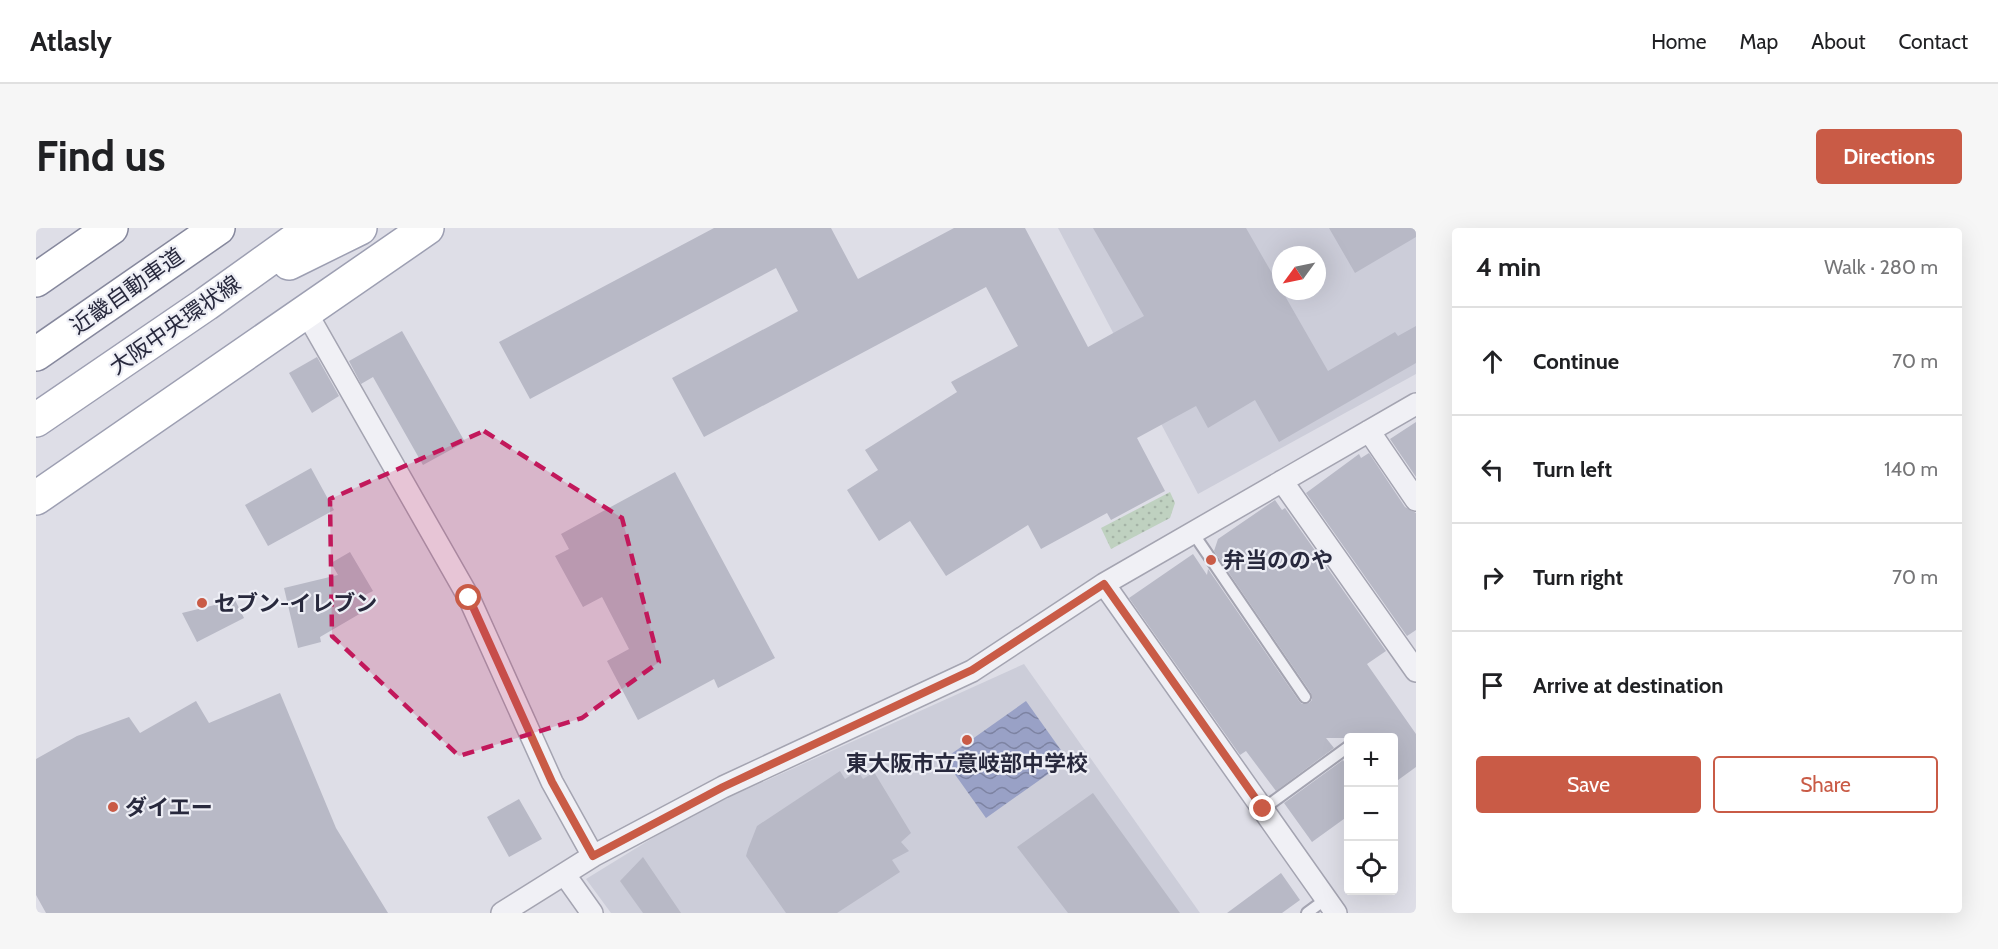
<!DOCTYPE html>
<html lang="en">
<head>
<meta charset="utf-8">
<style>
	body { margin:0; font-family:Cabin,"Noto Sans JP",sans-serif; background:#f6f6f6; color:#202124 }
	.controls { position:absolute; right:18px; bottom:18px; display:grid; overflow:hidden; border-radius:6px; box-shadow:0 6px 24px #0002 }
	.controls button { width:54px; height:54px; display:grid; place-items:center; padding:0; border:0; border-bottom:2px solid #e0e0e0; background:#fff; color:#202124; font:30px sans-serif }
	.compass { position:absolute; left:1236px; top:18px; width:54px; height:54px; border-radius:50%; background:#fff; box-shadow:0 6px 24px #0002; rotate:237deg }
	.stop { position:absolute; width:18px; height:18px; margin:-14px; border:4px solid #c95b46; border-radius:50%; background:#fff }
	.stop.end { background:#c95b46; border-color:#fff; box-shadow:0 2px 6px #0008 }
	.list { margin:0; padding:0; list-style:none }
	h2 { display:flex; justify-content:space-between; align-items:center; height:78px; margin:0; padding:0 24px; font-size:26px }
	h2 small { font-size:20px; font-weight:400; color:#757577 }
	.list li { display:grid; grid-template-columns:39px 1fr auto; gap:18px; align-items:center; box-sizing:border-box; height:108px; padding:0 24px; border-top:2px solid #e0e0e0 }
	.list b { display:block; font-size:22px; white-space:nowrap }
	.list em { font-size:20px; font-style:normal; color:#757577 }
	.actions { display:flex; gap:12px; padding:18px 24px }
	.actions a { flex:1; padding:14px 0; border:2px solid #c95b46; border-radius:6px; text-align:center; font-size:21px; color:#c95b46 }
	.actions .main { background:#c95b46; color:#fff }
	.icon { flex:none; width:33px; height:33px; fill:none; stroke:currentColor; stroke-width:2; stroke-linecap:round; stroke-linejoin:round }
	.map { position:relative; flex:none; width:1380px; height:685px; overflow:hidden; border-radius:6px }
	header { display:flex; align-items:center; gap:36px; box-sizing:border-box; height:84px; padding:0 30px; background:#fff; border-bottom:2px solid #e0e0e0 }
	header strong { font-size:28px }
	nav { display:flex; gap:33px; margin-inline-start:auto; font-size:21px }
	.intro { display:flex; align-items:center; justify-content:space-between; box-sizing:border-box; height:144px; padding:0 36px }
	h1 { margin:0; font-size:42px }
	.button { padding:15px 27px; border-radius:6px; background:#c95b46; color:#fff; font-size:21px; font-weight:700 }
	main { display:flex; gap:36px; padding:0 36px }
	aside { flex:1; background:#fff; border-radius:6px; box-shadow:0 6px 24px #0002 }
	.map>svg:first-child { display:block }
</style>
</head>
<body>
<header>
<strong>Atlasly</strong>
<nav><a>Home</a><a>Map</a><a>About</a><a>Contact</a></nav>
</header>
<div class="intro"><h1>Find us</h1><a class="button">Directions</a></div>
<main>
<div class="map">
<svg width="1380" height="685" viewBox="0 0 1380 685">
	<defs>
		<pattern id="park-dots" width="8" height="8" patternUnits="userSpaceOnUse" patternTransform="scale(1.5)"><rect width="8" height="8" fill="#bfd1c0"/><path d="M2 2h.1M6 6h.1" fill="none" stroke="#a4b3a6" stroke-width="1.8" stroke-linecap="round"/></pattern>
		<pattern id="water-waves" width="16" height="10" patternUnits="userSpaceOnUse" patternTransform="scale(1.5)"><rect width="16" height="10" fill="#99a1c6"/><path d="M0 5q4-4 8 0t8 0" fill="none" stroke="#7d83a2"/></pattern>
	</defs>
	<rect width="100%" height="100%" fill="#dedee7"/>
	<!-- built -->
	<path fill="#cccdd9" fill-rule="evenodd" d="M1022,0H1380V146L1162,266ZM1245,27H1281V63H1245Z
		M988,436L1164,685H575L550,651L654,587Z"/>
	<!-- park -->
	<path fill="url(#park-dots)" d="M1134,264L1139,275L1134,290L1075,321L1065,300Z"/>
	<!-- water -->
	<path fill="url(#water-waves)" d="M990,473L1032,532L950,590L908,531Z"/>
	<!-- building -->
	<path fill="#b8b9c6" d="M678,0H795L822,51L918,0H989L1052,119L1108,88L1057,0H1210L1292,143L1359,104L1362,108L1380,98V135L1243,214L1219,172L1172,200L1160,178L1101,210L1129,263L1075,292L1071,285L1005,321L992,297L910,348L874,293L843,313L811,262L842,242L829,222L921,164L915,154L982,118L950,59L668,209L636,150L762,83L740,40L494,171L463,114Z
		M1293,0H1380V9L1319,45Z
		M366,103L429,214L387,237L337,149L325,156L313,133Z
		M281,129L303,168L276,185L253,145Z
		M1380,194V249L1354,211Z
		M1333,225L1369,279L1380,285V402L1371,408L1270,265L1323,226L1325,230Z
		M275,240L298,282L232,318L209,277Z
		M639,244L739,430L682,460L678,451L602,492L571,433L593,421L566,369L547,379L519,328L533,321L525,306Z
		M1239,272L1246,282L1249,280L1350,423L1331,436L1380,506V539L1358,555V510H1290L1298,520L1240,563L1210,523L1204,527L1093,370L1157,326L1171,347L1172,341L1263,473L1266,476L1273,475L1276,472L1275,465L1178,323L1182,311Z
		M314,324L337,363L325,369L332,381L284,409L285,414L262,420L248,360L302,347L295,335Z
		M199,372L208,390L161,414L146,385Z
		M244,465L300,600L352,685H10L0,667V531L41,508L93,489L104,505L160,473L173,495Z
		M1307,532L1312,540V588L1276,614L1248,575Z
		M804,543L809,551L822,543L827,551L838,544L875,605L865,614L873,623L856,632L864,644L801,685H750L710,628L712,621L721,598Z
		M1057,565L1144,685H1032L981,619Z
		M483,571L506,611L473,629L451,589Z
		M607,629L645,685H607L584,653Z
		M1245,645L1264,672L1246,685H1191Z"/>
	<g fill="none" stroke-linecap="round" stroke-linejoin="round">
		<!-- lane casing -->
		<g stroke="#a4a4b1" stroke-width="14">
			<path id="lane" d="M1157,305L1269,469
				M1227,581L1312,519
				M1271,685L1290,671"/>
		</g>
		<!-- street casing -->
		<g stroke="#a4a4b1" stroke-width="24">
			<path id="street" d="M270,84L433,370L516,554L557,628
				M1333,203L1380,272
				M1246,253L1380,443
				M1068,356L1300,685
				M529,647L556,685
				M466,685L557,628L687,559L936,443L1068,356L1380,176"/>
		</g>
		<!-- primary casing -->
		<g stroke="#9d9fb2" stroke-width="36">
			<path id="primary" d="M253,35L324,0
				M0,192L170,76L276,0
				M0,270L391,0"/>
		</g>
		<!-- highway casing -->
		<g stroke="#86889d" stroke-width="36">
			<path id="highway" d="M0,52L75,0
				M0,126L182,0"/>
		</g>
		<!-- lane -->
		<use href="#lane" stroke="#f0f0f5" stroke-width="10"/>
		<!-- street -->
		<use href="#street" stroke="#f0f0f5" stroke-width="21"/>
		<!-- primary -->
		<use href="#primary" stroke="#fff" stroke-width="33"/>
		<!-- highway -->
		<use href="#highway" stroke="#fff" stroke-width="33"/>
	</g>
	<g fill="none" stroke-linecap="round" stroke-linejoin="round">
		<!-- route -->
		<path stroke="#c95b46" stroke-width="8" d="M433,370L516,554L557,628L687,559L936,442L1068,356L1227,581"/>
	</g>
	<!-- marked area -->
	<path fill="#c2185b" fill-opacity="0.2" stroke="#c2185b" stroke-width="4.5" stroke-dasharray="12 8" stroke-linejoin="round" d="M448,203L586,290L623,434L546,490L423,528L296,408L294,271Z"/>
	<!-- markers -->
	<g fill="#c95b46" stroke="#edeef5" stroke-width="2">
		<circle cx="1175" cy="332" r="6"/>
		<circle cx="166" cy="375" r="6"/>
		<circle cx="931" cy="512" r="6"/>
		<circle cx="77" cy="579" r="6"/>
	</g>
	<g text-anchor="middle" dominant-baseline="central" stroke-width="4.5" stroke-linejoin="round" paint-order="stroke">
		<!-- street labels -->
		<g font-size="22" fill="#28293d" stroke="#edeef5">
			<text transform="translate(91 63) rotate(-35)">近畿自動車道</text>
			<text transform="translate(139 97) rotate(-35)">大阪中央環状線</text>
		</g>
		<!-- poi labels -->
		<g font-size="22" font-weight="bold" fill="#28293d" stroke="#edeef5" text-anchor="start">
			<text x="1187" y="332">弁当ののや</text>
			<text x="178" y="375">セブン-イレブン</text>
			<text x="931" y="535" text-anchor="middle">東大阪市立意岐部中学校</text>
			<text x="89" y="579">ダイエー</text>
		</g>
	</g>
</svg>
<div class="controls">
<button>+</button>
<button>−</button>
<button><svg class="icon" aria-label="locate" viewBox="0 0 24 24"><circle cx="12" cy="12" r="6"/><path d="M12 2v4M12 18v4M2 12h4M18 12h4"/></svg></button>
</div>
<svg class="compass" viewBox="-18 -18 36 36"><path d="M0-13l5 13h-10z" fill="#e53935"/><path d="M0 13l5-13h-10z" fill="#757577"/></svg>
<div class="stop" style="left:433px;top:370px"></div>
<div class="stop end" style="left:1227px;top:581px"></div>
</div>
<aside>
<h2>4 min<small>Walk · 280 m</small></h2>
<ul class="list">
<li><svg class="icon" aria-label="ahead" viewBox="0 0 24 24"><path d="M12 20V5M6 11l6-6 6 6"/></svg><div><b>Continue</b></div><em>70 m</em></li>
<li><svg class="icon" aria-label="left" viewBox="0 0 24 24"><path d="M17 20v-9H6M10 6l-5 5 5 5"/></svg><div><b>Turn left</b></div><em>140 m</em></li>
<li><svg class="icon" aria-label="right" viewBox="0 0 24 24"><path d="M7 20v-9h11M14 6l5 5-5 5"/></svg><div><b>Turn right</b></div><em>70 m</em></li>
<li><svg class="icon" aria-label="arrive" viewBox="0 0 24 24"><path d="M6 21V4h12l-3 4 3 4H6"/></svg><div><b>Arrive at destination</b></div></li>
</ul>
<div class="actions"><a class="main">Save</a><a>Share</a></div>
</aside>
</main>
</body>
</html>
